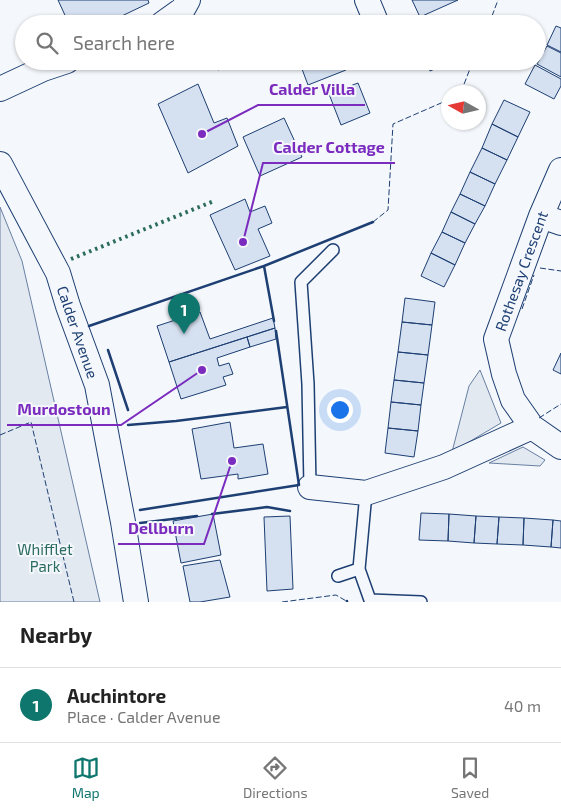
<!DOCTYPE html>
<html lang="en">
<head>
<meta charset="utf-8">
<style>
	body { margin:0; font-family:"Exo 2",sans-serif; background:#f6f6f6; color:#222 }
	.compass { position:absolute; left:441px; top:85px; width:45px; height:45px; border-radius:50%; background:#fff; box-shadow:0 1px 4px #0004; rotate:278deg }
	.you { position:absolute; left:339px; top:409px; width:18px; height:18px; margin:-12px; border:4px solid #fff; border-radius:50%; background:#1a73e8; box-shadow:0 0 0 8px #1a73e833 }
	.badge { display:grid; place-items:center; width:32px; height:32px; border-radius:50%; background:#0f766e; color:#fff; font-size:16px; font-weight:700 }
	.pin { position:absolute; translate:-50% -41px; filter:drop-shadow(0 1px 2px #0008) }
	.pin::after { content:''; position:absolute; top:26px; width:18px; height:15px; background:inherit; clip-path:polygon(0 0,100% 0,50% 100%) }
	.list { margin:0; padding:0; list-style:none }
	h2 { display:flex; justify-content:space-between; align-items:center; height:65px; margin:0; padding:0 20px; font-size:21px }
	h2 small { font-size:16px; font-weight:400; color:#767676 }
	.list li { display:grid; grid-template-columns:32px 1fr auto; gap:15px; align-items:center; box-sizing:border-box; height:75px; padding:0 20px; border-top:1px solid #e0e0e0 }
	.list b { display:block; font-size:19px; white-space:nowrap }
	.list p { margin:0; font-size:16px; white-space:nowrap; color:#767676 }
	.list em { font-size:16px; font-style:normal; color:#767676 }
	.icon { flex:none; width:28px; height:28px; fill:none; stroke:currentColor; stroke-width:2; stroke-linecap:round; stroke-linejoin:round }
	.map { position:relative; flex:none; width:561px; height:602px; overflow:hidden }
	.search { position:absolute; background:#fff; box-shadow:0 1px 4px #0004; left:15px; right:15px; top:15px; height:55px; display:flex; align-items:center; gap:12px; box-sizing:border-box; padding:0 18px; border-radius:28px; color:#767676; font-size:19px }
	.sheet { height:140px; background:#fff }
	nav { display:flex; justify-content:space-around; align-items:center; box-sizing:border-box; height:70px; border-top:1px solid #e0e0e0; background:#fff; font-size:14px; color:#767676 }
	nav a { display:grid; justify-items:center; gap:2px }
	nav .on { color:#0f766e }
	.map>svg:first-child { display:block }
</style>
</head>
<body>
<div class="map">
<svg width="561" height="602" viewBox="0 0 561 602">
	<rect width="100%" height="100%" fill="#f4f7fb"/>
	<!-- green -->
	<path fill="#e3e9f0" stroke="#687fa3" d="M0,207L22,261L100,602H0Z
		M480,370L501,423L452,452L469,386Z
		M523,447L545,460L540,466L489,463Z"/>
	<!-- building -->
	<path fill="#d5e0f0" stroke="#1d3f73" d="M58,0H148L149,3L105,24H69Z
		M412,0H458L420,17Z
		M556,26L561,28V52L547,45Z
		M547,46L561,53V77L537,64Z
		M215,61H241L218,70Z
		M299,61H343L346,70L308,85Z
		M426,61H453L430,71Z
		M535,65L561,79V86L554,99L525,84Z
		M358,83L370,113L341,125L329,94Z
		M198,84L214,123L227,118L238,146L188,173L158,104Z
		M504,100L530,112L518,137L492,124Z
		M284,118L302,157L260,176L243,137Z
		M492,124L518,137L507,160L482,148Z
		M482,148L507,160L495,184L470,172Z
		M470,172L495,184L485,206L460,194Z
		M460,194L485,206L475,224L451,212Z
		M245,199L250,212L265,206L272,223L258,229L270,256L235,270L210,215Z
		M451,212L475,224L465,243L442,232Z
		M442,232L465,243L455,265L431,253Z
		M431,253L455,265L444,287L421,276Z
		M405,298L435,302L432,325L402,322Z
		M200,312L210,339L273,318L275,328L169,362L157,326Z
		M402,322L432,325L428,355L398,352Z
		M275,328L276,339L250,347L247,337Z
		M247,337L250,347L217,358L219,366L229,363L233,374L223,377L226,385L181,399L169,362Z
		M398,352L428,355L424,383L394,380Z
		M561,353V374L553,370Z
		M394,380L424,383L421,405L391,402Z
		M391,402L421,405L418,431L388,428Z
		M230,422L234,448L263,444L268,474L238,479V474L201,479L192,429Z
		M388,428L418,431L414,457L385,453Z
		M421,513L449,514L448,541L419,540Z
		M213,514L221,555L181,563L173,521Z
		M449,514L476,516L474,543L448,541Z
		M290,516L293,589L267,591L264,517Z
		M476,516L499,517L497,544L474,543Z
		M499,517L524,518L523,545L497,544Z
		M524,518L553,520L551,547L523,545Z
		M553,520L561,521V548L551,547Z
		M220,560L230,597L200,602H190L183,566Z"/>
	<g fill="none" stroke-linecap="round" stroke-linejoin="round">
		<!-- service casing -->
		<g stroke="#1d3f73" stroke-width="14">
			<path id="service" d="M310,487L308,384L301,282L333,250
				M359,569L370,600L421,602
				M338,576L359,569L366,493"/>
		</g>
		<!-- minor casing -->
		<g stroke="#1d3f73" stroke-width="26">
			<path id="minor" d="M367,0L377,24
				M162,24L183,9L188,0
				M0,89L43,69L67,61
				M0,164L58,273L68,306L97,385L123,522L136,602
				M561,170L541,216L496,339L504,374L513,400L532,427L561,447
				M541,216L561,223
				M310,487L366,493L444,467L532,427"/>
		</g>
		<!-- service -->
		<use href="#service" stroke="#f4f7fb" stroke-width="11"/>
		<!-- minor -->
		<use href="#minor" stroke="#f4f7fb" stroke-width="24"/>
		<!-- hedge -->
		<path stroke="#2c6c60" stroke-width="4" stroke-dasharray="2.5 4" stroke-linecap="butt" d="M71,259L214,201"/>
		<!-- fence -->
		<path stroke="#1d3f73" stroke-width="1" stroke-dasharray="6 2.5" stroke-linecap="butt" d="M489,24L498,0
			M461,92L473,61
			M373,222L388,210L393,124L448,100
			M540,268L561,271
			M522,309L534,275
			M539,418L561,404
			M0,435L31,422L74,602
			M282,602L336,595L348,602"/>
		<!-- wall -->
		<path stroke="#1d3f73" stroke-width="2.5" d="M274,321L264,266L373,222
			M89,326L264,266
			M108,350L128,410
			M128,425L176,421L287,407
			M140,510L299,485L276,331
			M212,514L267,507L290,511
			M140,523L197,516
			M347,602V601"/>
	</g>
	<g text-anchor="middle" dominant-baseline="central" stroke-width="4" stroke-linejoin="round" paint-order="stroke">
		<!-- street labels -->
		<g font-size="15" fill="#1d3f73" stroke="#f4f7fb">
			<text transform="translate(521 271) rotate(-70)">Rothesay Crescent</text>
			<text transform="translate(78 332) rotate(71)">Calder Avenue</text>
		</g>
		<!-- park labels -->
		<g font-size="15" fill="#2c6c60" stroke="#f4f7fb">
			<text x="45" y="549">Whifflet<tspan x="45" dy="17">Park</tspan></text>
		</g>
	</g>
	<!-- callouts -->
	<path fill="none" stroke="#7b2cbf" stroke-width="2" d="M202 134L258 105H365M243 242L263 163H395M202 370L121 425H7M232 461L204 544H118"/>
	<g fill="#7b2cbf" stroke="#f4f7fb" stroke-width="2">
		<circle cx="202" cy="134" r="5"/>
		<circle cx="243" cy="242" r="5"/>
		<circle cx="202" cy="370" r="5"/>
		<circle cx="232" cy="461" r="5"/>
	</g>
	<g font-size="16" text-anchor="middle" font-weight="bold" fill="#7b2cbf" stroke="#f4f7fb" stroke-width="4" stroke-linejoin="round" paint-order="stroke">
		<text x="312" y="95">Calder Villa</text>
		<text x="329" y="153">Calder Cottage</text>
		<text x="64" y="415">Murdostoun</text>
		<text x="161" y="534">Dellburn</text>
	</g>
</svg>
<svg class="compass" viewBox="-18 -18 36 36"><path d="M0-13l5 13h-10z" fill="#e53935"/><path d="M0 13l5-13h-10z" fill="#767676"/></svg>
<div class="you"></div>
<div class="pin badge" style="left:184px;top:334px">1</div>
<div class="search"><svg class="icon" aria-label="search" viewBox="0 0 24 24"><circle cx="10" cy="10" r="6"/><path d="M15 15l6 6"/></svg>Search here</div>
</div>
<section class="sheet">
<h2>Nearby<small></small></h2>
<ul class="list">
<li><span class="badge">1</span><div><b>Auchintore</b><p>Place · Calder Avenue</p></div><em>40 m</em></li>
</ul>
</section>
<nav>
<a class="on"><svg class="icon" aria-label="map" viewBox="0 0 24 24"><path d="M3 6l6-2 6 2 6-2v14l-6 2-6-2-6 2zM9 4v14M15 6v14"/></svg>Map</a>
<a><svg class="icon" aria-label="directions" viewBox="0 0 24 24"><path d="M12 3l9 9-9 9-9-9zM9 14v-3h6M13 9l2 2-2 2"/></svg>Directions</a>
<a><svg class="icon" aria-label="saved" viewBox="0 0 24 24"><path d="M7 4h10v16l-5-4-5 4z"/></svg>Saved</a>
</nav>
</body>
</html>
